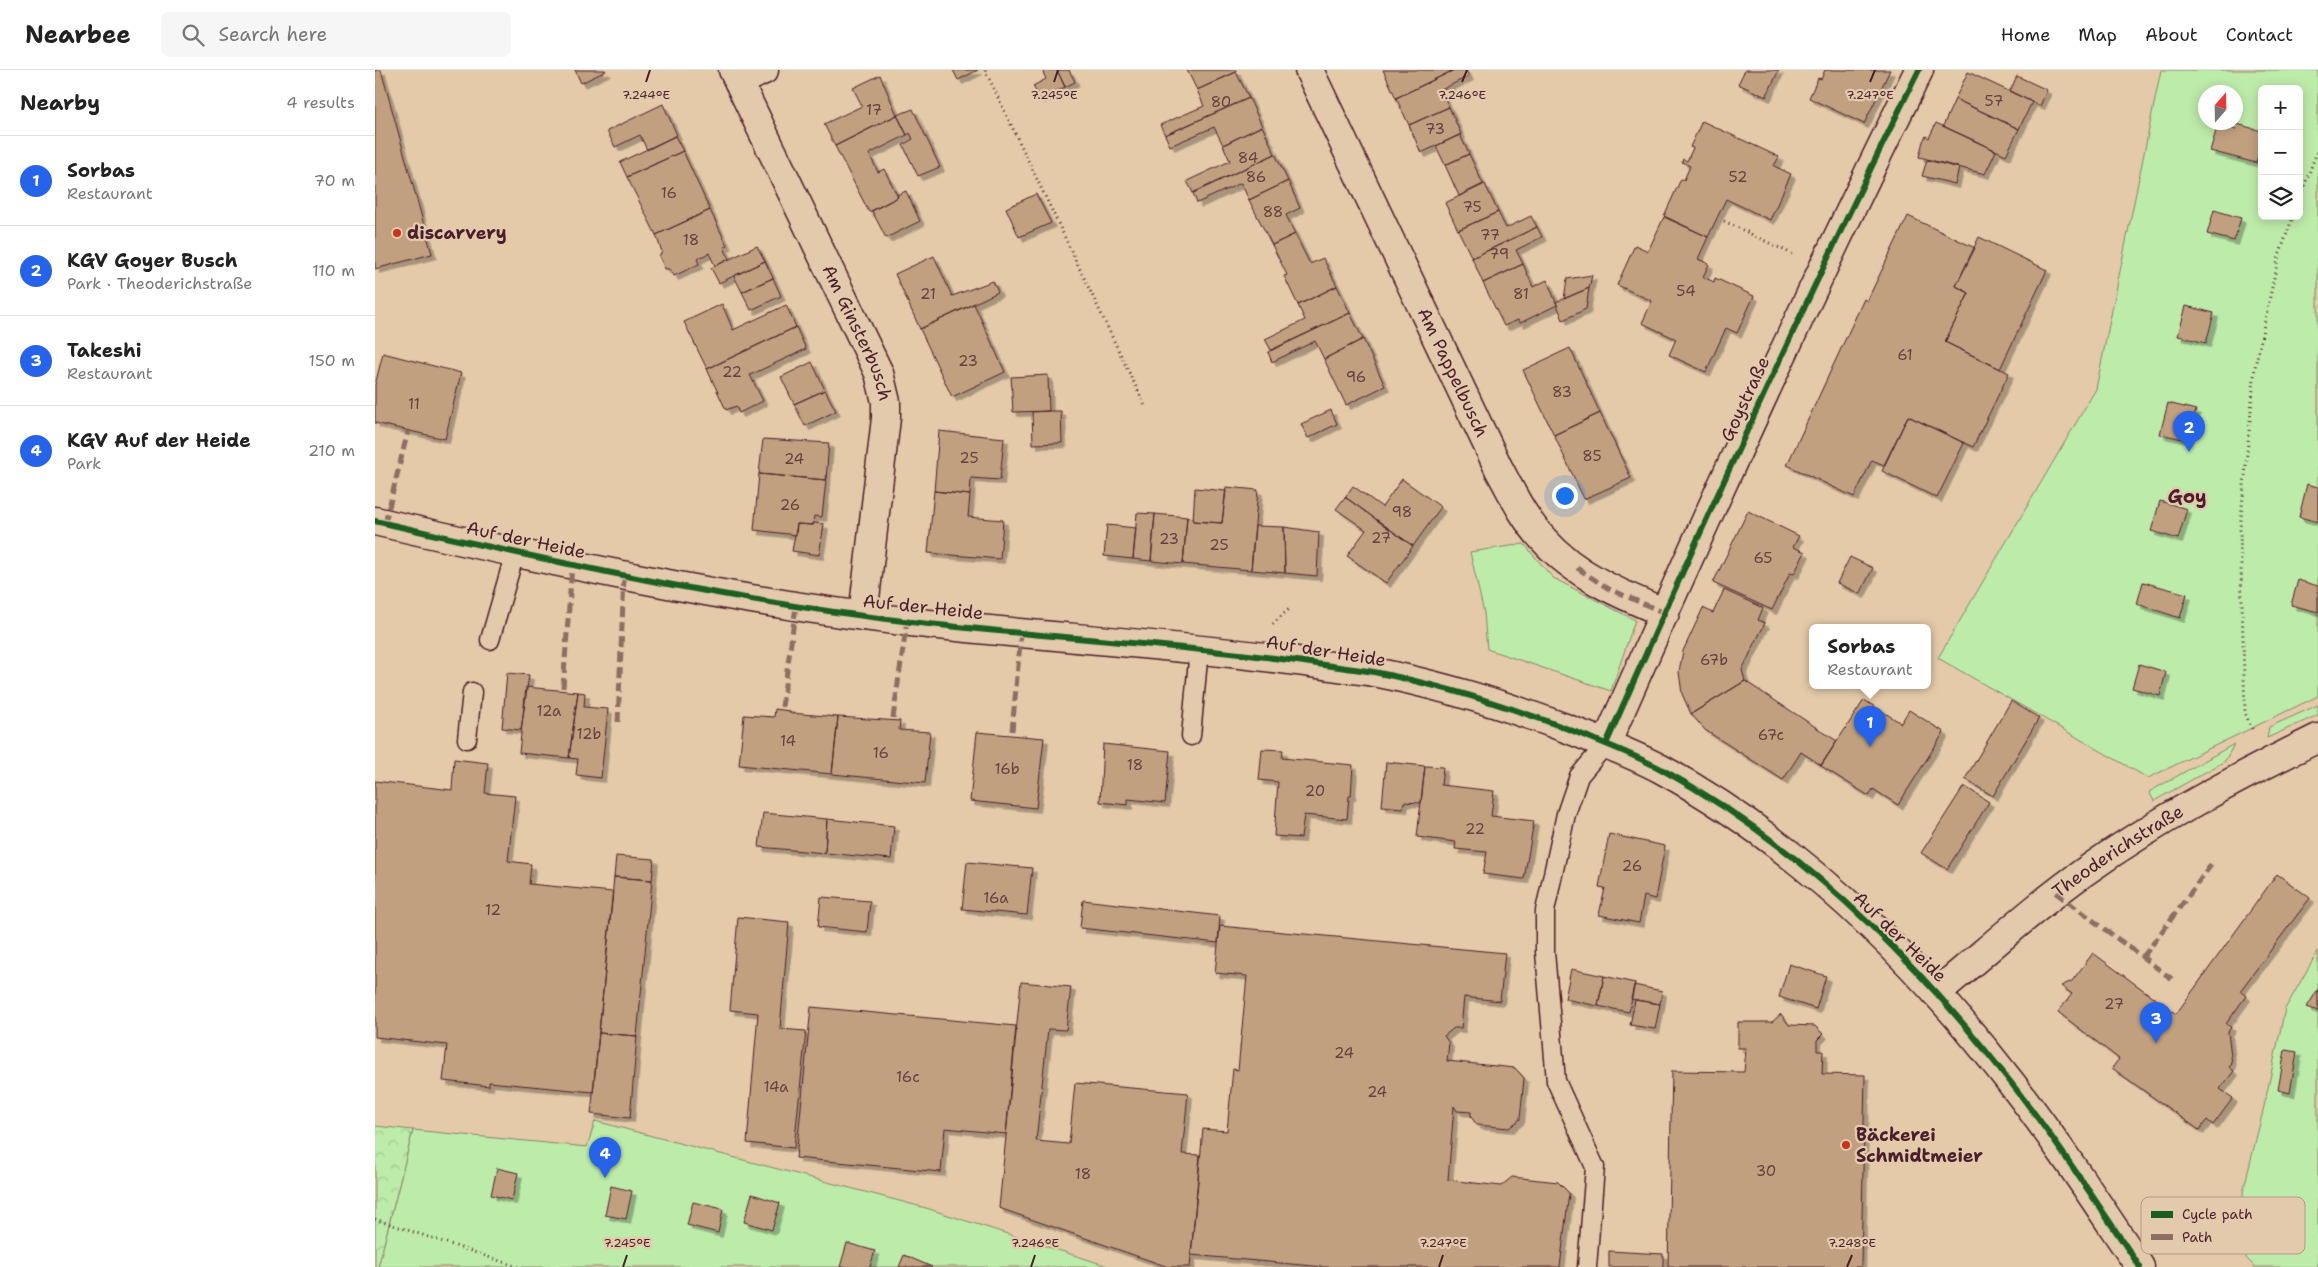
<!DOCTYPE html>
<html lang="en">
<head>
<meta charset="utf-8">
<style>
	body { margin:0; font-family:"Shantell Sans",sans-serif; background:#f6f6f6; color:#222 }
	.controls { position:absolute; right:15px; top:15px; display:grid; overflow:hidden; border-radius:8px; box-shadow:0 2px 12px #0003 }
	.controls button { width:45px; height:45px; display:grid; place-items:center; padding:0; border:0; border-bottom:1px solid #e0e0e0; background:#fff; color:#222; font:25px sans-serif }
	.compass { position:absolute; left:1823px; top:15px; width:45px; height:45px; border-radius:50%; background:#fff; box-shadow:0 2px 12px #0003; rotate:20deg }
	.you { position:absolute; left:1189px; top:425px; width:18px; height:18px; margin:-12px; border:4px solid #fff; border-radius:50%; background:#1a73e8; box-shadow:0 0 0 8px #1a73e833 }
	.badge { display:grid; place-items:center; width:32px; height:32px; border-radius:50%; background:#2563eb; color:#fff; font-size:16px; font-weight:700 }
	.pin { position:absolute; translate:-50% -41px; filter:drop-shadow(0 1px 2px #0008) }
	.pin::after { content:''; position:absolute; top:26px; width:18px; height:15px; background:inherit; clip-path:polygon(0 0,100% 0,50% 100%) }
	.popup { position:absolute; left:1434px; top:554px; width:122px; height:65px; box-sizing:border-box; display:grid; place-content:center; border-radius:8px; background:#fff; filter:drop-shadow(0 1px 4px #0005); font-size:16px; white-space:nowrap; color:#767676 }
	.popup b { font-size:19px; color:#222 }
	.popup::after { content:''; position:absolute; left:50%; top:100%; margin-left:-10px; border:10px solid transparent; border-top-color:#fff }
	.list { margin:0; padding:0; list-style:none }
	h2 { display:flex; justify-content:space-between; align-items:center; height:65px; margin:0; padding:0 20px; font-size:21px }
	h2 small { font-size:16px; font-weight:400; color:#767676 }
	.list li { display:grid; grid-template-columns:32px 1fr auto; gap:15px; align-items:center; box-sizing:border-box; height:90px; padding:0 20px; border-top:1px solid #e0e0e0 }
	.list b { display:block; font-size:19px; white-space:nowrap }
	.list p { margin:0; font-size:16px; white-space:nowrap; color:#767676 }
	.list em { font-size:16px; font-style:normal; color:#767676 }
	.icon { flex:none; width:28px; height:28px; fill:none; stroke:currentColor; stroke-width:2; stroke-linecap:round; stroke-linejoin:round }
	.map { position:relative; flex:none; width:1943px; height:1197px; overflow:hidden }
	header { display:flex; align-items:center; gap:30px; box-sizing:border-box; height:70px; padding:0 25px; background:#fff; border-bottom:1px solid #e0e0e0 }
	header strong { font-size:24px }
	nav { display:flex; gap:28px; margin-inline-start:auto; font-size:18px }
	.search { width:350px; height:45px; background:#f6f6f6; display:flex; align-items:center; gap:12px; box-sizing:border-box; padding:0 18px; border-radius:8px; color:#767676; font-size:19px }
	main { display:flex }
	aside { flex:1; background:#fff }
	.map>svg:first-child { display:block }
</style>
</head>
<body>
<header>
<strong>Nearbee</strong>
<div class="search"><svg class="icon" aria-label="search" viewBox="0 0 24 24"><circle cx="10" cy="10" r="6"/><path d="M15 15l6 6"/></svg>Search here</div>
<nav><a>Home</a><a>Map</a><a>About</a><a>Contact</a></nav>
</header>
<main>
<aside>
<h2>Nearby<small>4 results</small></h2>
<ul class="list">
<li><span class="badge">1</span><div><b>Sorbas</b><p>Restaurant</p></div><em>70 m</em></li>
<li><span class="badge">2</span><div><b>KGV Goyer Busch</b><p>Park · Theoderichstraße</p></div><em>110 m</em></li>
<li><span class="badge">3</span><div><b>Takeshi</b><p>Restaurant</p></div><em>150 m</em></li>
<li><span class="badge">4</span><div><b>KGV Auf der Heide</b><p>Park</p></div><em>210 m</em></li>
</ul>
</aside>
<div class="map">
<svg width="1943" height="1197" viewBox="0 0 1943 1197">
	<defs>
		<pattern id="park-crowns" width="20" height="18" patternUnits="userSpaceOnUse" patternTransform="scale(1.25)"><rect width="20" height="18" fill="#bdeba9"/><path d="M2 6a3 3 0 1 1 6 0M12 15a3 3 0 1 1 6 0" fill="none" stroke="#a4c992"/></pattern>
		<filter id="shadow"><feDropShadow dx="4.5" dy="4.5" stdDeviation="0" flood-color="#0004"/></filter>
	</defs>
	<rect width="100%" height="100%" fill="#e4caa8"/>
	<filter id="ink" filterUnits="userSpaceOnUse"><feTurbulence type="fractalNoise" baseFrequency=".02" numOctaves="2"/><feDisplacementMap in="SourceGraphic" scale="10" xChannelSelector="R" yChannelSelector="G"/><feConvolveMatrix kernelMatrix="1 2 1 2 8 2 1 2 1" color-interpolation-filters="sRGB"/></filter>
	<g filter="url(#ink)">
		<!-- green -->
		<path fill="#bdeba9" stroke="#84856a" fill-rule="evenodd" d="M1786,0H1943V626L1773,708L1563,588L1721,319ZM1887,19H1924V146H1887ZM1830,22H1860V52H1830Z
			M1149,474L1178,508L1260,550L1236,621L1112,579L1109,543L1095,482Z
			M1943,635V645L1892,668L1894,657Z
			M1859,674L1850,691L1779,731L1774,722Z
			M1943,881V1197H1880L1871,1188L1868,1122L1888,1041L1910,939Z
			M220,1051L551,1138L736,1197H3L38,1060L212,1077Z"/>
		<!-- park -->
		<path fill="url(#park-crowns)" stroke="#84856a" d="M0,1056L38,1060L3,1197H0Z"/>
		<!-- building -->
		<path fill="#c0a07f" stroke="#4a1f2b" filter="url(#shadow)" d="M0,0H6L57,184L0,199Z
			M200,0H230L231,1L206,13Z
			M578,0H603L583,10Z
			M667,0H682L690,17L665,29L658,16L671,9Z
			M682,0H694L700,12L690,17Z
			M812,0H861V2L822,20Z
			M1008,0H1079L1021,28Z
			M1079,0H1091L1094,6L1066,20L1074,37L1034,55L1021,28Z
			M1370,0H1404L1391,27L1363,14Z
			M1450,0H1515L1489,54L1434,28L1443,8L1446,9Z
			M861,2L874,28L790,65L785,55L829,36L822,20Z
			M1593,2L1657,32L1644,59L1580,29Z
			M505,5L522,45L460,76L449,54L487,36L478,18Z
			M1642,6L1672,20L1665,36L1635,21Z
			M874,28L887,56L848,75L839,57L795,76L790,65Z
			M1580,29L1644,59L1631,85L1568,56Z
			M288,34L302,65L272,80L265,65L240,77L232,61Z
			M1074,37L1086,64L1046,83L1034,55Z
			M538,39L565,97L543,106L528,75L538,69L535,63L532,65L522,45Z
			M522,45L532,65L494,84L503,102L509,99L523,127L494,142L460,76Z
			M1327,51L1404,87L1399,96L1416,104L1395,150L1351,129L1333,167L1289,146L1306,109L1309,110L1315,96L1307,92L1308,89L1312,91L1318,78L1315,77Z
			M1561,53L1621,81L1610,104L1544,87L1548,71L1551,66L1554,68Z
			M1843,54L1861,59L1862,54L1887,61V71L1881,93L1835,81Z
			M887,56L900,84L818,123L812,111L855,91L848,75Z
			M1085,65L1094,84L1070,95L1061,76Z
			M300,66L308,81L252,107L245,92Z
			M308,81L335,140L281,165L252,107Z
			M900,84L913,111L874,130L866,113L822,133L818,123Z
			M1094,84L1108,114L1084,126L1070,95Z
			M1552,90L1584,98L1580,114L1547,106Z
			M913,111L925,138L911,145L920,164L897,175L874,130Z
			M1110,114L1123,142L1083,160L1070,133Z
			M531,121L545,151L511,168L497,141L523,127L522,125Z
			M661,124L676,153L644,167L631,138Z
			M335,140L352,175L349,177L354,189L340,196L334,183L322,189L324,194L299,206L295,199H290L284,186L287,182L281,165Z
			M1839,140L1866,148L1859,171L1832,164Z
			M1123,142L1131,158L1156,146L1162,157L1097,188L1083,160Z
			M1533,146L1600,178L1581,216L1594,223L1570,272L1634,303L1598,377L1533,346L1509,395L1497,390L1479,427L1412,395L1489,229L1492,231Z
			M1289,147L1333,167L1323,189L1334,194L1328,207L1339,212L1340,208L1379,226L1362,263L1351,258L1331,302L1294,285L1301,269L1267,253L1277,231L1242,215L1260,175L1273,181Z
			M1162,157L1167,167L1141,180L1148,194L1108,213L1097,188Z
			M920,164L935,194L948,188L962,216L923,235L909,206L912,205L897,175Z
			M1604,167L1672,200L1625,299L1570,272L1594,223L1581,216Z
			M382,176L390,191L344,213L336,198Z
			M559,186L577,226L618,211L623,222L545,259L520,204Z
			M390,191L398,208L367,222L359,206Z
			M1148,194L1158,217L1172,210L1182,235L1145,253L1143,250L1129,256L1108,213Z
			M1217,205L1214,218L1189,229L1192,209Z
			M398,208L406,226L376,240L367,222Z
			M962,216L975,243L896,280L890,269L930,250L923,235Z
			M1214,218L1211,239L1188,250L1181,232Z
			M347,234L358,260L411,235L421,257L332,299L309,252Z
			M599,234L630,302L577,327L545,259Z
			M1811,236L1839,243L1831,273L1803,266Z
			M975,243L988,269L949,289L940,271L897,292L893,282Z
			M421,257L431,279L375,305L388,331L364,343L361,336L351,340L332,299Z
			M988,269L1010,316L971,335L949,289Z
			M1195,278L1225,343L1179,365L1148,300Z
			M8,283L86,303L70,369L0,353V315Z
			M437,292L450,320L419,334L406,307Z
			M673,305L674,341L638,342L636,307Z
			M450,320L461,341L430,356L419,334Z
			M1793,333L1821,340L1812,370L1785,364Z
			M956,340L962,354L933,368L926,354Z
			M674,341H686L687,373L658,374L657,342Z
			M1225,343L1256,408L1209,429L1179,365Z
			M1533,346L1589,373L1562,428L1507,401Z
			M564,361L629,368L625,410L596,408L595,425L559,421Z
			M388,369L454,373L451,410L384,404Z
			M384,404L451,410L447,447L439,446L438,455L422,454L421,465L379,460Z
			M1027,409L1066,437L1038,476L970,427L978,416L1007,437Z
			M1932,414L1943,417V452L1924,447Z
			M851,417L883,420L876,500L808,494L812,447L818,448V451L847,453Z
			M820,418L851,421L847,453L818,451Z
			M559,421L595,425L593,447L628,450L625,489L553,483Z
			M970,427L1038,476L1011,513L972,486L991,460L961,439Z
			M1785,431L1812,439L1803,469L1776,461Z
			M1373,441L1424,466L1418,477L1430,482L1419,504L1415,503L1397,540L1338,513Z
			M762,443L780,444L776,491L758,489Z
			M780,444L812,447L808,494L776,491Z
			M439,453L449,454L444,485L417,481L422,454L438,455Z
			M732,455L761,458L758,489L729,486Z
			M880,456L909,457L910,503L876,500Z
			M909,457L944,462L942,506L910,503Z
			M1475,487L1498,498L1485,524L1462,513Z
			M1923,510L1943,516V542L1916,535Z
			M1768,512L1812,524L1805,548L1762,534Z
			M1349,520L1388,538L1383,550L1390,553L1367,600L1370,611L1316,644L1307,624L1304,602L1308,581L1328,538L1338,543Z
			M1764,594L1791,602L1785,626L1757,618Z
			M132,603L154,605L146,660L127,658Z
			M1370,611L1462,671L1446,695L1426,682L1408,710L1330,660L1316,644Z
			M151,617L203,622L194,688L144,683Z
			M203,622L210,623L209,637L233,639L226,708L201,705L203,689L194,688Z
			M1489,630L1526,653L1534,640L1569,662L1523,735L1498,719L1494,726L1446,696Z
			M1636,631L1664,648L1618,726L1590,709Z
			M400,639L415,641V643L463,647L457,704L364,695L369,645L399,647Z
			M463,647L525,651L524,660L555,662L550,713L457,704Z
			M602,662L669,668L661,738L595,731Z
			M728,674L795,681L790,733L753,729V735L725,732Z
			M887,679L908,680L907,688L978,695L976,726H974L972,749L929,745L926,768L899,766L903,712L884,710Z
			M79,689L113,693L110,723L140,726L133,791L156,794L154,814L238,822L218,1022L114,1012V1016L68,1011L72,975L0,967V711L77,720Z
			M1011,692L1050,696L1046,733L1029,732L1028,738L1007,736Z
			M1050,696L1068,697L1066,715L1119,721L1116,746L1159,751L1149,809L1108,804L1112,782L1080,779L1081,772L1042,767Z
			M1589,716L1614,732L1572,799L1546,783Z
			M388,743L452,749L450,783L384,777Z
			M452,749L519,756L516,789L450,783Z
			M1234,764L1290,776L1280,829L1269,826L1264,853L1224,845L1230,818L1224,817Z
			M241,786L279,789L277,810L239,807Z
			M592,792L657,798L652,845L587,839Z
			M1902,804L1935,828L1865,921L1871,926L1851,954L1856,957L1853,962L1857,994L1854,997L1859,1001L1845,1019L1858,1028L1838,1055L1832,1050L1824,1060L1737,998L1744,989L1683,942L1697,924L1686,916L1697,911L1718,883L1801,944Z
			M239,807L277,810L262,966L224,963Z
			M446,827L495,831L492,862L443,857Z
			M708,830L845,846L843,873L705,858Z
			M363,847L414,852L405,959L431,961L419,1078L372,1073L383,943L355,940Z
			M845,856L1130,883L1125,931L1089,927L1086,958H1079L1069,966L1074,973L1072,991L1140,998L1149,1008L1145,1049L1134,1058L1102,1055L1096,1047V1042L1082,1041L1079,1036L1073,1110L1126,1116L1137,1107L1183,1112L1194,1123L1185,1197H949L816,1185L828,1059L852,1061L858,999L863,1000L872,906L840,903Z
			M1414,894L1451,906L1441,939L1404,927Z
			M1196,899L1229,906L1223,936L1190,929Z
			M1229,906L1260,913L1254,942L1223,936Z
			M646,912L696,917L691,960L673,959L661,1071L694,1074L700,1013L813,1023L807,1084L825,1085L815,1197H793L624,1138Z
			M1259,915L1287,921L1285,934L1256,929Z
			M1943,919V941L1932,937Z
			M1260,930L1285,934L1280,959L1255,955Z
			M436,937L641,956L631,1064L570,1058L566,1102L421,1088Z
			M1406,944L1414,955L1440,956L1448,964L1442,970V981H1448L1447,1004L1490,1005L1486,1197H1293L1297,1001L1369,1002L1371,978H1363V952H1397Z
			M224,963L262,966L255,1048L216,1044Z
			M1910,980L1922,982L1915,1023L1903,1020Z
			M122,1098L143,1103L137,1130L116,1125Z
			M236,1116L257,1121L251,1149L230,1145Z
			M377,1124L405,1133L397,1160L369,1152Z
			M318,1132L348,1139L343,1163L312,1155Z
			M472,1173L500,1181L495,1197H465Z
			M1234,1181L1288,1184V1197H1234Z
			M529,1185L557,1197H524Z"/>
		<g fill="none" stroke-linecap="round" stroke-linejoin="round">
			<!-- service casing -->
			<g stroke="#4a1f2b" stroke-width="21">
				<path id="service" d="M115,570L140,483
					M816,666L824,579
					M92,669L97,622
					M1212,1197L1220,1097L1181,1011L1170,882V841L1191,744L1204,706L1231,674"/>
			</g>
			<!-- minor casing -->
			<g stroke="#4a1f2b" stroke-width="31">
				<g id="minor">
					<path id="s1" d="M358,0L504,303L511,332V348L488,546"/>
					<path id="s2" d="M934,0L1124,399C1137,423 1149,449 1169,470C1201,506 1247,525 1290,543"/>
					<path d="M364,12L389,0"/>
					<path d="M1231,674C1331,447 1434,222 1544,0"/>
					<path id="s3" d="M1561,923C1611,882 1659,837 1712,800C1784,749 1864,707 1943,668"/>
				</g>
			</g>
			<!-- secondary casing -->
			<g stroke="#4a1f2b" stroke-width="31">
				<path id="secondary" d="M0,451C178,492 355,531 536,552C667,567 799,574 929,592C952,596 976,598 999,602C1065,615 1130,635 1193,659C1224,671 1256,683 1286,699C1424,774 1542,891 1637,1014C1683,1073 1723,1135 1765,1197"/>
			</g>
			<!-- path -->
			<path stroke="#4a1f2b" stroke-width="3" stroke-dasharray="1 4" stroke-linecap="butt" d="M610,0L771,338
				M1924,130L1943,79
				M1349,151L1417,184
				M898,554L914,539
				M1877,659L1870,643L1865,459L1880,297L1903,189L1918,146
				M0,1149L143,1197"/>
			<!-- service -->
			<use href="#service" stroke="#e4caac" stroke-width="18"/>
			<!-- minor -->
			<use href="#minor" stroke="#e4caac" stroke-width="28"/>
			<!-- secondary -->
			<use href="#secondary" stroke="#e4caac" stroke-width="28"/>
			<!-- quiet -->
			<path stroke="#8d6e63" stroke-width="5" stroke-dasharray="10 5" stroke-linecap="butt" d="M10,453L33,361
				M1202,498L1234,519L1290,543
				M188,618L197,495
				M407,637L421,536
				M518,648L532,551
				M243,652L249,507
				M637,661L646,563
				M1681,823L1797,909
				M1768,887L1839,791"/>
			<!-- cycleway casing -->
			<g stroke="#e4caac" stroke-width="9">
				<path id="cycleway" d="M0,451C178,492 355,531 536,552C667,567 799,574 929,592C952,596 976,598 999,602C1065,615 1130,635 1193,659C1224,671 1256,683 1286,699C1424,774 1542,891 1637,1014C1683,1073 1723,1135 1765,1197
					M1231,674C1331,447 1434,222 1544,0"/>
			</g>
			<!-- cycleway -->
			<use href="#cycleway" stroke="#1b5e20" stroke-width="6"/>
		</g>
	</g>
	<!-- ticks -->
	<path fill="none" stroke="#4a1f2b" stroke-width="2" d="M271,12L275,0M679,12L683,0M1087,12L1092,0M1495,12L1500,0M248,1197L252,1185M656,1197L660,1185M1064,1197L1068,1185M1472,1197L1477,1185"/>
	<!-- markers -->
	<g fill="#c8321e" stroke="#e4caac" stroke-width="2">
		<circle cx="22" cy="163" r="5"/>
		<circle cx="1471" cy="1075" r="5"/>
	</g>
	<g text-anchor="middle" dominant-baseline="central" stroke-width="4.5" stroke-linejoin="round" paint-order="stroke">
		<!-- number labels -->
		<g font-size="15" fill="#683f40">
			<text x="1619" y="31">57</text>
			<text x="846" y="32">80</text>
			<text x="499" y="40">17</text>
			<text x="1060" y="59">73</text>
			<text x="873" y="88">84</text>
			<text x="881" y="107">86</text>
			<text x="1363" y="107">52</text>
			<text x="294" y="123">16</text>
			<text x="1097" y="137">75</text>
			<text x="898" y="142">88</text>
			<text x="1115" y="165">77</text>
			<text x="316" y="170">18</text>
			<text x="1124" y="184">79</text>
			<text x="1311" y="221">54</text>
			<text x="553" y="224">21</text>
			<text x="1146" y="224">81</text>
			<text x="1530" y="285">61</text>
			<text x="593" y="291">23</text>
			<text x="357" y="302">22</text>
			<text x="981" y="307">96</text>
			<text x="1187" y="322">83</text>
			<text x="39" y="334">11</text>
			<text x="1217" y="386">85</text>
			<text x="594" y="388">25</text>
			<text x="419" y="389">24</text>
			<text x="415" y="435">26</text>
			<text x="1027" y="442">98</text>
			<text x="1006" y="468">27</text>
			<text x="794" y="469">23</text>
			<text x="844" y="475">25</text>
			<text x="1388" y="488">65</text>
			<text x="1339" y="590">67b</text>
			<text x="174" y="641">12a</text>
			<text x="214" y="664">12b</text>
			<text x="1396" y="665">67c</text>
			<text x="413" y="671">14</text>
			<text x="506" y="683">16</text>
			<text x="760" y="695">18</text>
			<text x="632" y="699">16b</text>
			<text x="940" y="721">20</text>
			<text x="1100" y="759">22</text>
			<text x="1257" y="796">26</text>
			<text x="621" y="828">16a</text>
			<text x="118" y="840">12</text>
			<text x="1739" y="934">27</text>
			<text x="969" y="983">24</text>
			<text x="533" y="1007">16c</text>
			<text x="401" y="1017">14a</text>
			<text x="1002" y="1022">24</text>
			<text x="1391" y="1101">30</text>
			<text x="708" y="1104">18</text>
		</g>
		<!-- poi labels -->
		<g font-size="18" font-weight="bold" fill="#4a1f2b" stroke="#e4caac" text-anchor="start">
			<text x="32" y="163">discarvery</text>
			<text x="1481" y="1065">Bäckerei<tspan x="1481" dy="21">Schmidtmeier</tspan></text>
		</g>
		<!-- street labels -->
		<g font-size="18" fill="#4a1f2b" stroke="#e4caac">
			<text stroke="none"><textPath href="#s1" startOffset="291">Am Ginsterbusch</textPath></text>
			<text stroke="none"><textPath href="#s2" startOffset="335">Am Pappelbusch</textPath></text>
			<text transform="translate(1370 329) rotate(-65)">Goystraße</text>
			<text transform="translate(151 470) rotate(12)">Auf der Heide</text>
			<text transform="translate(548 537) rotate(6)">Auf der Heide</text>
			<text transform="translate(951 581) rotate(9)">Auf der Heide</text>
			<text stroke="none"><textPath href="#s3" startOffset="231">Theoderichstraße</textPath></text>
			<text transform="translate(1525 867) rotate(44)">Auf der Heide</text>
		</g>
		<!-- neighbourhood labels -->
		<g font-size="19" font-weight="bold" fill="#4a1f2b" stroke="#e4caac">
			<text x="1812" y="426">Goy</text>
		</g>
	</g>
	<!-- legend -->
	<rect x="1766" y="1127" width="164" height="57" rx="8" fill="#e4caac" stroke="#b69785" stroke-width="1"/>
	<rect x="1776" y="1141" width="22" height="7" fill="#1b5e20"/>
	<rect x="1776" y="1164" width="22" height="6" fill="#8d6e63"/>
	<g font-size="14" fill="#4a1f2b">
		<text x="1807" y="1149">Cycle path</text>
		<text x="1807" y="1172">Path</text>
	</g>
	<g font-size="12" text-anchor="middle" fill="#4a1f2b" stroke="#e4caac" stroke-width="4.5" stroke-linejoin="round" paint-order="stroke">
		<text x="271" y="29">7.244°E</text>
		<text x="679" y="29">7.245°E</text>
		<text x="1087" y="29">7.246°E</text>
		<text x="1495" y="29">7.247°E</text>
		<text x="252" y="1177">7.245°E</text>
		<text x="660" y="1177">7.246°E</text>
		<text x="1068" y="1177">7.247°E</text>
		<text x="1477" y="1177">7.248°E</text>
	</g>
</svg>
<div class="controls">
<button>+</button>
<button>−</button>
<button><svg class="icon" aria-label="layers" viewBox="0 0 24 24"><path d="M12 4l9 5-9 5-9-5zM3 14l9 5 9-5"/></svg></button>
</div>
<svg class="compass" viewBox="-18 -18 36 36"><path d="M0-13l5 13h-10z" fill="#e53935"/><path d="M0 13l5-13h-10z" fill="#767676"/></svg>
<div class="you"></div>
<div class="pin badge" style="left:1495px;top:677px">1</div>
<div class="popup"><b>Sorbas</b>Restaurant</div>
<div class="pin badge" style="left:1814px;top:382px">2</div>
<div class="pin badge" style="left:1781px;top:973px">3</div>
<div class="pin badge" style="left:230px;top:1108px">4</div>
</div>
</main>
</body>
</html>
